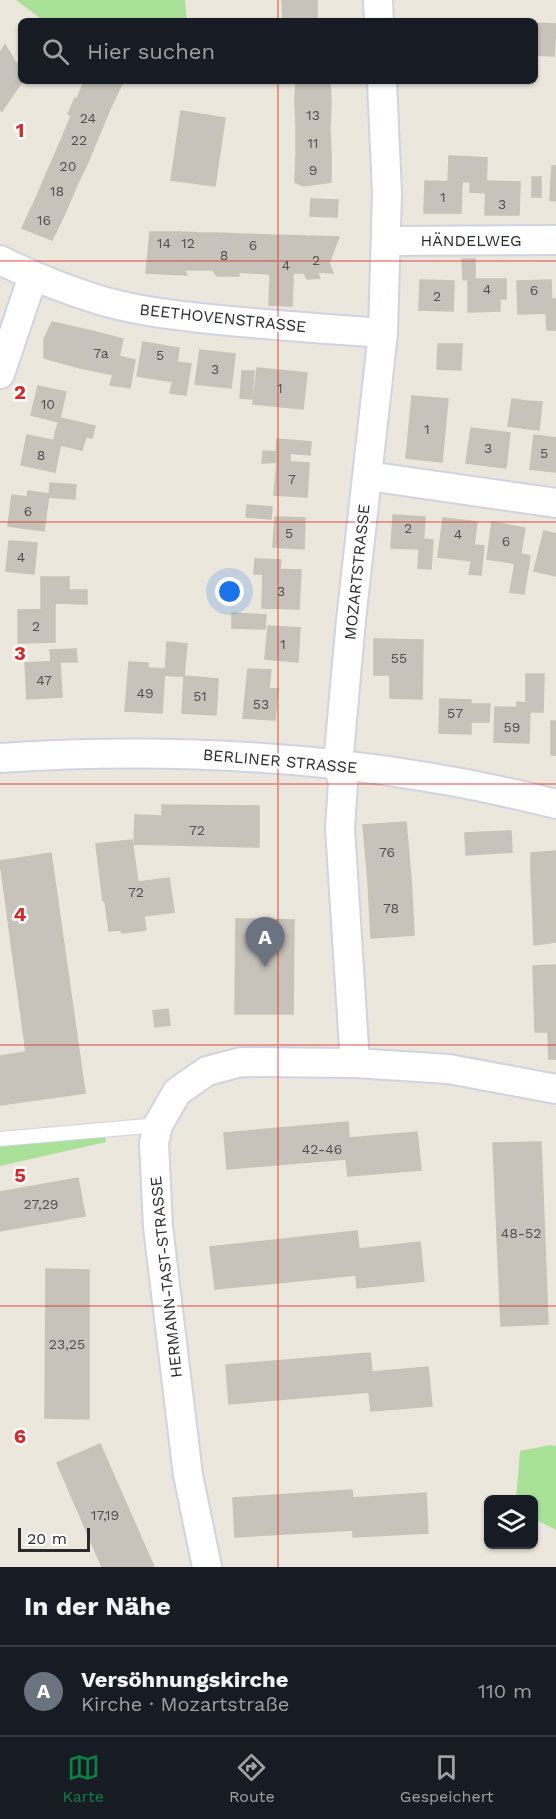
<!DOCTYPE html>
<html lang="de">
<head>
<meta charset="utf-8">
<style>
	body { margin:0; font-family:"Work Sans",sans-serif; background:#242831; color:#f1f3f6 }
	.controls { position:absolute; right:18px; bottom:18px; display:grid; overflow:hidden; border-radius:9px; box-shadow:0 2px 4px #0004 }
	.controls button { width:54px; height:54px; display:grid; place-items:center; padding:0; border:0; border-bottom:2px solid #363941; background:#171b24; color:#f1f3f6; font:30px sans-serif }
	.scale { position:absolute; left:18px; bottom:15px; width:72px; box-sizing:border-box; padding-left:6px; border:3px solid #2a2a2a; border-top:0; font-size:16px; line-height:21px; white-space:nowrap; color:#2a2a2a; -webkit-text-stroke:4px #fff; paint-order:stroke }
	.you { position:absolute; left:230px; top:592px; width:21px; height:21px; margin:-15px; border:4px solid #fff; border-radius:50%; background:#1a73e8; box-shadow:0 0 0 9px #1a73e833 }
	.badge { display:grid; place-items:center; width:39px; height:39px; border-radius:50%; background:#0b8043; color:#fff; font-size:20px; font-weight:700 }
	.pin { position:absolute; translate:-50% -50px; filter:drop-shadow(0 2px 3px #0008) }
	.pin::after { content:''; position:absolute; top:32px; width:21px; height:18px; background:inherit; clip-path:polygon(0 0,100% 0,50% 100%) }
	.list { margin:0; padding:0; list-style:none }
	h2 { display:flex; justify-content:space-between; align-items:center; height:78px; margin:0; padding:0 24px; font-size:26px }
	h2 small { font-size:20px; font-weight:400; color:#9ea1a6 }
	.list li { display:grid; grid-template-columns:39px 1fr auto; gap:18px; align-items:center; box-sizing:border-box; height:90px; padding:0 24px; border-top:2px solid #363941 }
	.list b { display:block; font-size:22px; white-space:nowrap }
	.list p { margin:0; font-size:20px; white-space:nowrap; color:#9ea1a6 }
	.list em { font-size:20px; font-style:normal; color:#9ea1a6 }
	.icon { flex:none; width:33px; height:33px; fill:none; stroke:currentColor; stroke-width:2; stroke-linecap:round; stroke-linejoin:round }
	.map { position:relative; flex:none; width:556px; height:1567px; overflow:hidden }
	.search { position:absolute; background:#171b24; box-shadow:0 2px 4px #0004; left:18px; right:18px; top:18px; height:66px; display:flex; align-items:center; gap:15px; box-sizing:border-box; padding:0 21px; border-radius:9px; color:#9ea1a6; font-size:22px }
	.sheet { height:168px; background:#171b24 }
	nav { display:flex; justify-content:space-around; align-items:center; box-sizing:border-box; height:84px; border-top:2px solid #363941; background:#171b24; font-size:16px; color:#9ea1a6 }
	nav a { display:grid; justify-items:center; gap:3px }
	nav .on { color:#0b8043 }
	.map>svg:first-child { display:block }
</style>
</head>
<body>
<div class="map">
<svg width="556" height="1567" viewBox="0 0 556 1567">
	<rect width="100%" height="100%" fill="#ebe7dc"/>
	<!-- green -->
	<path fill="#a9e199" d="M16,0H185L187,21H44Z
		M104,1133L106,1142L0,1166V1143Z
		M551,1445L556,1446V1530L534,1519V1500L516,1499L520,1451Z"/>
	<!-- building -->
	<path fill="#c7c3bb" stroke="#c7c3b5" stroke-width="1.5" d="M282,0H317V21H283Z
		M535,23L556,24L554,56L535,55Z
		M5,45L16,63L21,64V81H23L17,89L2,84L0,80V53Z
		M0,80L2,84L17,89L2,111L0,110Z
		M84,81H118L123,82L110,109L94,108L77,99Z
		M296,81H330L331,102L304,103L295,99Z
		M75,98L94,108L110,109L99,135L84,130L69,121L71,116L68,114Z
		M295,99L304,103L331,102L330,129L303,132L296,127Z
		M181,111L225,118L215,186L171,180Z
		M69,121L84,130L99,135L88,162L72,158L59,145Z
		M296,127L303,132L330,129L331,154L303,158L296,154Z
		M59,145L72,158L88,162L77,185L60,181L48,170Z
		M296,154L303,158L331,154V182L303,186L295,182Z
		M449,156L471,157L470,182L448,181Z
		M471,157L487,158L486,193L470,192Z
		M552,166H556V201L550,200Z
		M48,170L60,181L77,185L65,213L49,208L37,196Z
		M532,177H541V197H532Z
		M425,181L462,182L461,213H424Z
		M486,181L520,182L519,215H485Z
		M37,196L49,208L65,213L52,240L22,228Z
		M311,199L338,200L337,217L310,216Z
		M150,232H182L175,254L187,275L146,273Z
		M182,232L200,233L195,253L196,270H184L175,254Z
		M200,233H218L211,254L213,270H196L195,253Z
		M218,233L239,234L236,255L239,276H217L213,270L211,254Z
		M239,234L270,235L268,256L270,274L238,272L236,255Z
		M270,235L305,236L301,256L304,273H293V279L270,278L268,256Z
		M305,236L339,237L329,263L333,273L317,272L320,278L307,279L304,273L301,256Z
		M462,259H475V279L463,280Z
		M270,279L293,280L292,306L269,305Z
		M468,279H506V299H500V311L468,312Z
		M420,280L454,281L453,311L419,310Z
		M551,280L552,313L518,314L517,281Z
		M552,299H556V330H547L546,313H552Z
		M52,322L92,331L83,349L44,339Z
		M92,331L123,339L115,375L80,368L83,349Z
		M44,339L83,349L80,368L44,358Z
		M143,342L179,348L174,382L137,376Z
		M438,344H462L461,370L437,369Z
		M200,350L235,354L231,388L195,384Z
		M118,356L135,360L130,388L110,385L113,375H115Z
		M177,362L191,364L186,395L170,393Z
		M257,368L307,373L303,409L253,404Z
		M242,371H254L252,399L240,398Z
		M38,386L66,392L59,422L31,415Z
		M412,396L448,399L442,462L406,458Z
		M512,399L526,401L522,428L508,426Z
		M526,401L542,402L539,430L522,428Z
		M60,418L95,426L92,438L56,430Z
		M471,428L510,433L506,468L466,463Z
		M56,430L86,437L82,450L60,445L61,442L54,440Z
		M27,435L61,442L55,472L21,465Z
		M534,435L556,438V472L530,469Z
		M277,439L311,442L310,455L276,452Z
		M263,451L290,453V462L262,463Z
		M277,461L309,463L307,497L274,495Z
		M50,483L76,485L75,499L49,497Z
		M28,491L49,494L44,531L8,526L12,495L27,497Z
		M247,505L272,507L271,519L246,517Z
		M393,515L425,517L423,549L391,548Z
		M275,517L305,518L304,549L273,547Z
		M443,518L477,522L472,561L438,557Z
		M492,522L525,528L519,564L487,559Z
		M544,531L556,534V576L534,571Z
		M424,539L433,540L431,569L418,568L419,549H423Z
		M9,541L37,543L34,574L6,571Z
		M474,545L484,546L481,575L469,574Z
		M521,554L530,556L524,594L510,592L515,563L519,564Z
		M255,559L281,560L280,570L263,569V574H254Z
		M263,569L301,570L299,609L262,608Z
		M41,577H69V590H41Z
		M41,590H87V604L55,603V609H41Z
		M55,609V642L18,643V610Z
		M232,613L266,615L265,629L232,628Z
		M268,626L300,628L298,662L265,659Z
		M374,639L423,640L422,699L390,698V675H374Z
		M167,642L178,643L175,676L165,675Z
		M178,643L187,644L184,676H175Z
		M76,649L77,662H51L50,650Z
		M60,661L62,697L27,699L25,663Z
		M129,662L148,663V668L165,669L162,713L125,711Z
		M248,669L271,670L269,688L246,687Z
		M526,674H544L543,712H530V708H517V702L526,703Z
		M184,676L218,679L216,715L182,713Z
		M246,687L278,689L275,720L243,718Z
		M440,699L471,700V734L439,733Z
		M471,704H490L489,722H471Z
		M495,707L530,708L529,743L494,742Z
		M551,721H556V755H551Z
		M162,805L259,806V847L134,844L135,815L162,816Z
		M406,822L411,878L368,881L363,825Z
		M511,831L512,852L466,855L465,833Z
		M132,840L138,882L169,878L174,912L144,916L146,930L122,933L121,930L109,931L105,901H103L96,844Z
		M556,851V875H531V853Z
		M51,853L85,1093L0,1105V1056L26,1052L0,861Z
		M531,875H556V897L544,899L532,897Z
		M411,878L414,935L371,938L368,881Z
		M532,897L544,899L556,897V919L545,921L533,919Z
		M236,919L294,920L293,1014H235Z
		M533,919L545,921L556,919V942L534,945Z
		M556,965V1059H549L548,1032H535L533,966Z
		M168,1009L170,1025L155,1027L153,1011Z
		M348,1122L349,1138L417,1132L421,1170L348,1176L346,1159L227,1169L224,1133Z
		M541,1142L548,1324L501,1326L493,1143Z
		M78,1178L85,1216L0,1231V1192Z
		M357,1231L359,1249L420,1242L424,1281L357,1288L356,1275L215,1289L210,1247Z
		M46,1269L89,1270V1419L45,1418Z
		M370,1353L372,1372L428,1367L432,1406L371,1411L369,1392L229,1404L226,1365Z
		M100,1444L154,1567H102L57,1463Z
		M352,1490L353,1498L426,1493L428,1533L353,1537V1530L235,1537L233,1498Z"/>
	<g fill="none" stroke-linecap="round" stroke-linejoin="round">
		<!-- lane casing -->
		<g stroke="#d1d2e2" stroke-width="16">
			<path id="lane" d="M0,1139L158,1125"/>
		</g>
		<!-- street casing -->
		<g stroke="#d1d2e2" stroke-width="32">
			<path id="street" d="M378,0L379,21
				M386,241L556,240
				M0,260C30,275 61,288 93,298C130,310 171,315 210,319C268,325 326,329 383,333
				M0,374L33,276
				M368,476L556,503
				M0,758C186,746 375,758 556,804
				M355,1063L340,828L343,783L338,764L351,620L383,333L387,193L382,81
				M207,1567L188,1475L158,1227L154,1143L158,1125L177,1092L207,1071L241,1062L355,1063L449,1069L556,1089"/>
		</g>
		<!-- lane -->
		<use href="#lane" stroke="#fff" stroke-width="14"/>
		<!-- street -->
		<use href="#street" stroke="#fff" stroke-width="28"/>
	</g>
	<!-- grid -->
	<path fill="none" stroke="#d62828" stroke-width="1.5" stroke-opacity="0.55" d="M278,0V21M278,81V1567M0,261H556M0,522H556M0,784H556M0,1045H556M0,1306H556"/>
	<g text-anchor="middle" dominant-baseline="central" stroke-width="5" stroke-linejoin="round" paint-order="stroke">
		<!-- number labels -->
		<g font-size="14" fill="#51504e">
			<text x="313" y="115">13</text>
			<text x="88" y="118">24</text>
			<text x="79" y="140">22</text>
			<text x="313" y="143">11</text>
			<text x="68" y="166">20</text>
			<text x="313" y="170">9</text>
			<text x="57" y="191">18</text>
			<text x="443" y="197">1</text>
			<text x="502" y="204">3</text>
			<text x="44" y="220">16</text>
			<text x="164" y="243">14</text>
			<text x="188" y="243">12</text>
			<text x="253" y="245">6</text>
			<text x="224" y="255">8</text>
			<text x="316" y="260">2</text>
			<text x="286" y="265">4</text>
			<text x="487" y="289">4</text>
			<text x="534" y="290">6</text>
			<text x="437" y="296">2</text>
			<text x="101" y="353">7a</text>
			<text x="160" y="355">5</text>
			<text x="215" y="369">3</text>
			<text x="280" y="388">1</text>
			<text x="48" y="404">10</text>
			<text x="427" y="429">1</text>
			<text x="488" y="448">3</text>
			<text x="544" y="453">5</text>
			<text x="41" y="455">8</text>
			<text x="292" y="479">7</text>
			<text x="28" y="511">6</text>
			<text x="408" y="528">2</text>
			<text x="289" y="533">5</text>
			<text x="458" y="534">4</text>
			<text x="506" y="541">6</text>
			<text x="21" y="557">4</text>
			<text x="281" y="591">3</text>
			<text x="36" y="626">2</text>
			<text x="283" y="644">1</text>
			<text x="399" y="658">55</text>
			<text x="44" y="680">47</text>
			<text x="145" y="693">49</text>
			<text x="200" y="696">51</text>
			<text x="261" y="704">53</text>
			<text x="455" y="713">57</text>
			<text x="512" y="727">59</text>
			<text x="197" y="830">72</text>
			<text x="387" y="852">76</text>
			<text x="136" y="892">72</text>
			<text x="391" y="908">78</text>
			<text x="322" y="1149">42-46</text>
			<text x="41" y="1204">27,29</text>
			<text x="521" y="1233">48-52</text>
			<text x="67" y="1344">23,25</text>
			<text x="105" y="1515">17,19</text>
		</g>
		<!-- street labels -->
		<g font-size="16" fill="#2a2a2a" stroke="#fff">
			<text x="471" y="240">HÄNDELWEG</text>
			<text transform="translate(223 318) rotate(6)">BEETHOVENSTRASSE</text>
			<text transform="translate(357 572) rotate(-84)">MOZARTSTRASSE</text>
			<text transform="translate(280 761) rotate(5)">BERLINER STRASSE</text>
			<text transform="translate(166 1277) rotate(-96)">HERMANN-TAST-STRASSE</text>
		</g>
	</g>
	<g font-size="20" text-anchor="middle" font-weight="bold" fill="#d62828" stroke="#fff" stroke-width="5" stroke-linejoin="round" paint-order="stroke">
		<text x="20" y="137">1</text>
		<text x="20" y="399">2</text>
		<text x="20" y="660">3</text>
		<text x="20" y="921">4</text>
		<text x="20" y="1182">5</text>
		<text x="20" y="1443">6</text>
	</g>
</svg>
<div class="controls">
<button><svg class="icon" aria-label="layers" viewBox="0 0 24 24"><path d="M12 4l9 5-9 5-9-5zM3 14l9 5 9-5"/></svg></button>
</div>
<div class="scale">20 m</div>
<div class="you"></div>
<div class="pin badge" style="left:265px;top:967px;background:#6b7280">A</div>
<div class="search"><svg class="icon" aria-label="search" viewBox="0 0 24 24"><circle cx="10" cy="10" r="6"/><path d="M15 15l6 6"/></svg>Hier suchen</div>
</div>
<section class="sheet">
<h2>In der Nähe<small></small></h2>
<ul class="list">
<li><span class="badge" style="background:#6b7280">A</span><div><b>Versöhnungskirche</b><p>Kirche · Mozartstraße</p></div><em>110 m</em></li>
</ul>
</section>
<nav>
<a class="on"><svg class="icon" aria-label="map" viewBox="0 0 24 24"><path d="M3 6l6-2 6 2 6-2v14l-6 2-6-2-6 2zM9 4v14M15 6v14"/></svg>Karte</a>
<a><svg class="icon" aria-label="directions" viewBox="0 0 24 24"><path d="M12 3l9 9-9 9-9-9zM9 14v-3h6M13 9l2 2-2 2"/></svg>Route</a>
<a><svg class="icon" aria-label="saved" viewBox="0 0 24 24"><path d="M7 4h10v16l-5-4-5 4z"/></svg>Gespeichert</a>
</nav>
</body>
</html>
